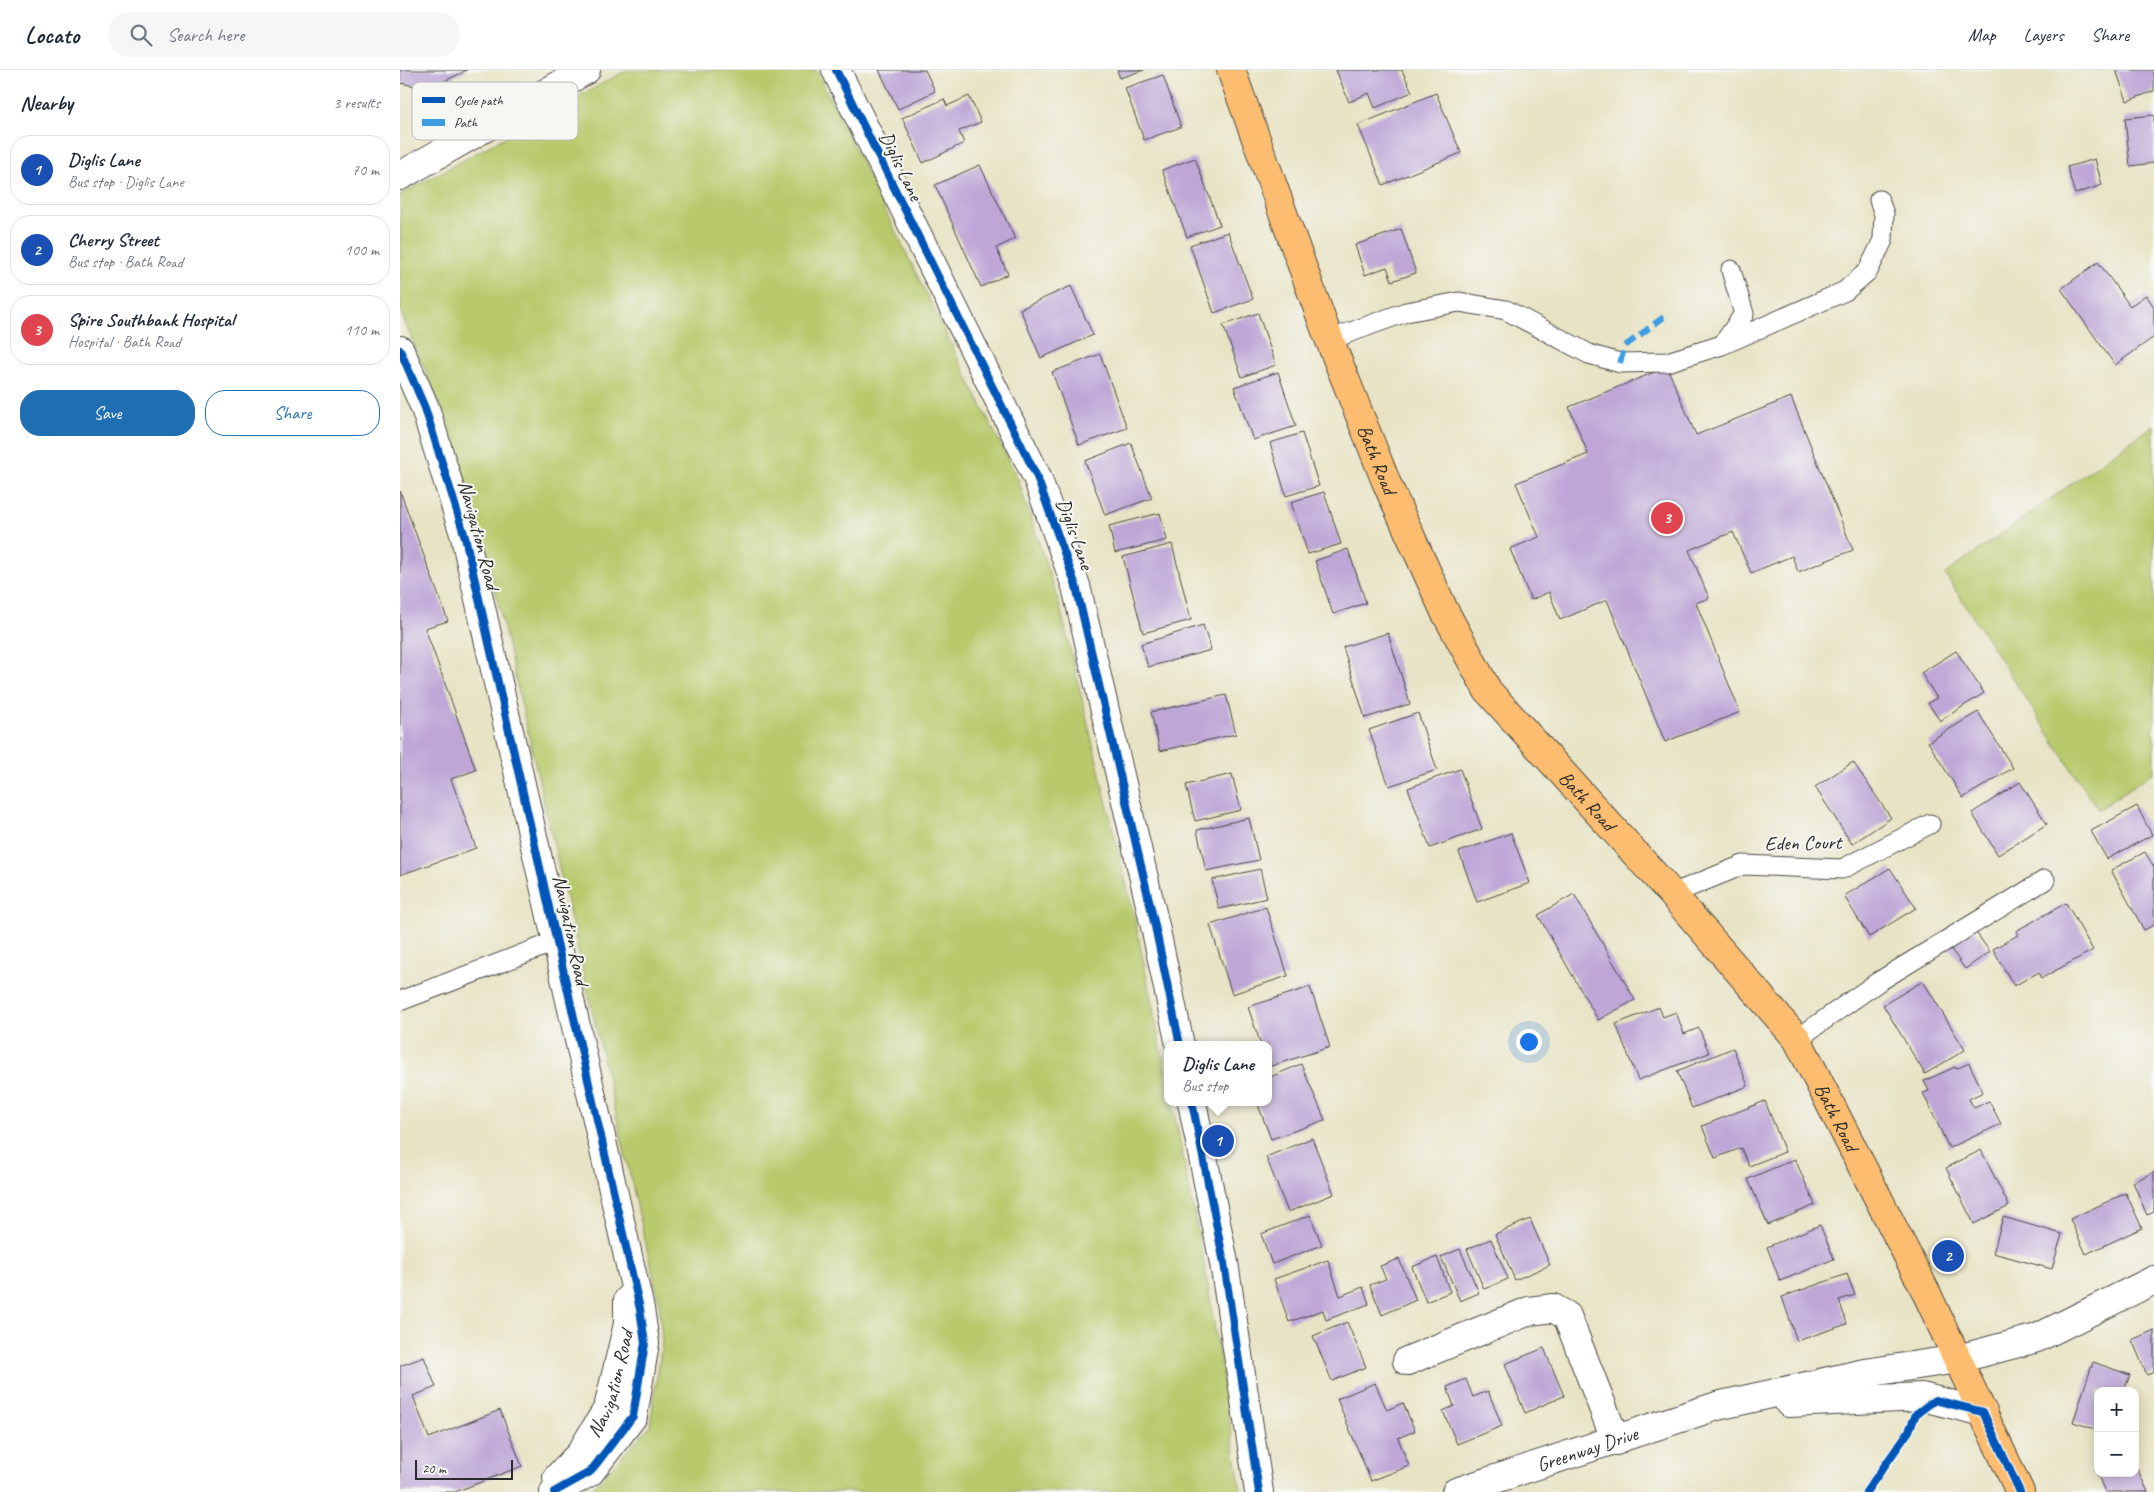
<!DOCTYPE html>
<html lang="en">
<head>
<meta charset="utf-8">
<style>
	body { margin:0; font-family:Caveat,sans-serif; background:#f6f6f7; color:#1f2937 }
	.controls { position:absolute; right:15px; bottom:15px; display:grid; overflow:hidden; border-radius:10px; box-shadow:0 2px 12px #0003 }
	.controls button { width:45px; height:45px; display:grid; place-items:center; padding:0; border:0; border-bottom:1px solid #e0e1e3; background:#fff; color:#1f2937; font:25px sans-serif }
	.scale { position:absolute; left:15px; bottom:12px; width:98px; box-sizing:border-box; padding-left:5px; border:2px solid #2b2b2b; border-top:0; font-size:14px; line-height:18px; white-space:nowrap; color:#2b2b2b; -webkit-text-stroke:4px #f6f6f2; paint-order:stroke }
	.you { position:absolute; left:1128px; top:971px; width:18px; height:18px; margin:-12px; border:4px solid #fff; border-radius:50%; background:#1a73e8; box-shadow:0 0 0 8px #1a73e833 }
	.badge { display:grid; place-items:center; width:32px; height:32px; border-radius:50%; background:#1f6fb2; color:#fff; font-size:16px; font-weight:700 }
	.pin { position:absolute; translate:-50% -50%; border:2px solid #fff; box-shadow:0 1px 5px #0006 }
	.popup { position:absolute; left:764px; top:971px; width:108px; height:65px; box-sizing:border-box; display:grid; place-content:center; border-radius:10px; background:#fff; filter:drop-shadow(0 1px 4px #0005); font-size:16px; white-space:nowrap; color:#747a83 }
	.popup b { font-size:19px; color:#1f2937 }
	.popup::after { content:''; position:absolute; left:50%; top:100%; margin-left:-10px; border:10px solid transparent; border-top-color:#fff }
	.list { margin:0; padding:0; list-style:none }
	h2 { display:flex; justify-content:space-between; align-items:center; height:65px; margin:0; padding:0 20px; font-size:21px }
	h2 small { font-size:16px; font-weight:400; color:#747a83 }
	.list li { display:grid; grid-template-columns:32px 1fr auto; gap:15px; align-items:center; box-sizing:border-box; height:70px; margin:0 10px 10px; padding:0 10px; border:1px solid #e0e1e3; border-radius:20px }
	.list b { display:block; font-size:19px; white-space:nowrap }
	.list p { margin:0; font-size:16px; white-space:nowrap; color:#747a83 }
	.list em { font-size:16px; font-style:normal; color:#747a83 }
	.actions { display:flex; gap:10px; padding:15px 20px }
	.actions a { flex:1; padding:11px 0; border:1px solid #1f6fb2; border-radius:20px; text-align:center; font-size:18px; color:#1f6fb2 }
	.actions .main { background:#1f6fb2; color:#fff }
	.icon { flex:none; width:28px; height:28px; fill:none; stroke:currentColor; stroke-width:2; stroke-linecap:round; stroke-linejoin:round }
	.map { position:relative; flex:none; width:1754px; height:1422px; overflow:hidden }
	header { display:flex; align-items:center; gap:30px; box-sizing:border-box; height:70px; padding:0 25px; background:#fff; border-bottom:1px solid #e0e1e3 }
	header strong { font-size:24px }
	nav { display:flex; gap:28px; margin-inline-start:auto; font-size:18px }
	.search { width:350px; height:45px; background:#f6f6f7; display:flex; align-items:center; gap:12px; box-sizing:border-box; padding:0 18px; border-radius:20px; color:#747a83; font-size:19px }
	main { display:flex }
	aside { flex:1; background:#fff }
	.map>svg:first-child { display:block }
</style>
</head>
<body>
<header>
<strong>Locato</strong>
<div class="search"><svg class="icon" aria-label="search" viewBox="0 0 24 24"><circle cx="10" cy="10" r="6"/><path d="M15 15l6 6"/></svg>Search here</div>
<nav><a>Map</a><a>Layers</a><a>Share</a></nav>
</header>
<main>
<aside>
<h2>Nearby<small>3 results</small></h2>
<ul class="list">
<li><span class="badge" style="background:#1a4fb4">1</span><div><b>Diglis Lane</b><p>Bus stop · Diglis Lane</p></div><em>70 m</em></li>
<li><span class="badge" style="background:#1a4fb4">2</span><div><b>Cherry Street</b><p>Bus stop · Bath Road</p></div><em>100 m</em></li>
<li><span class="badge" style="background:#e0444e">3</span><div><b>Spire Southbank Hospital</b><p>Hospital · Bath Road</p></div><em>110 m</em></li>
</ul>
<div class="actions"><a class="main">Save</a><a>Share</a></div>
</aside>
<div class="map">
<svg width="1754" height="1422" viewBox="0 0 1754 1422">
	<rect width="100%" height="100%" fill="#f6f6f2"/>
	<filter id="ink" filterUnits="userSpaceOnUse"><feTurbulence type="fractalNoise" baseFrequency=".02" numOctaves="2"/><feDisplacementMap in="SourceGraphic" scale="10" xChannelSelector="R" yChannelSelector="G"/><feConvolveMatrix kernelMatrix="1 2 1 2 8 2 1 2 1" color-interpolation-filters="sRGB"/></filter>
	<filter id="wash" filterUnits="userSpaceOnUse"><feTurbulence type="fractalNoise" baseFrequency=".0096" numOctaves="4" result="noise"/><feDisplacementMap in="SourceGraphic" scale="20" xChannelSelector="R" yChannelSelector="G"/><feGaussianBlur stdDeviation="1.12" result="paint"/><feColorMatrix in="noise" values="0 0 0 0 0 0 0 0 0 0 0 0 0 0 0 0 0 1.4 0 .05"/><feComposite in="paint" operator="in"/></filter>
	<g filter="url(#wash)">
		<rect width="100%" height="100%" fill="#e8e3c4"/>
		<!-- green -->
		<path fill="#b9ca6d" stroke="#727a4c" d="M227,0H416L618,410L659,533L736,855L768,1014V1032H772L805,1198L841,1422H189L250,1356L262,1273L259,1231L91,502L52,364L0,241V125Z
			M1754,355V702L1698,740L1545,504Z"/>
		<g id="blocks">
			<!-- building -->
			<path fill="#bea7d7" d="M0,0H67L29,19L0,13Z
				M479,0H525L535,21L498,39Z
				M717,0H744L720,8Z
				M936,0H1002L1012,22L975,38L969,23L949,32Z
				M1716,0H1754V21L1727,31Z
				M763,5L781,57L744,70L725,18Z
				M1036,23L1061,83L983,115L958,55Z
				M569,26L581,52L559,61L564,73L523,93L502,48L544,29L547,36Z
				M1754,45V93L1730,96L1725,48Z
				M795,88L820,155L787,167L762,100Z
				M1695,89L1702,115L1675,124L1667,97Z
				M580,95L615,169L596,178L608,204L581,217L535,115Z
				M1001,159L1016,203L992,211L987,197L965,205L955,175Z
				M828,162L853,229L814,243L790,175Z
				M1698,192L1730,236L1746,225L1754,237V267L1715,295L1661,219Z
				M671,216L693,265L641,288L620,239Z
				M858,243L876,295L842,307L823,255Z
				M700,284L727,358L679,375L652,302Z
				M1267,297L1296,365L1391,327L1453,480L1398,502L1392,486L1351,503L1333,462L1289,480L1309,528L1296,533L1340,642L1265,672L1207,530L1160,550L1149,522L1131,530L1110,479L1139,467L1116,413L1188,384L1169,337Z
				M878,302L896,356L853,370L834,317Z
				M902,363L919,416L886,426L870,373Z
				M731,373L752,428L705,445L685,391Z
				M0,421L48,551L25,558L76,700L51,709L76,778L0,805Z
				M924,422L941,474L908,484L891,432Z
				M760,443L767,470L715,483L709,456Z
				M772,474L791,550L743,563L723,487Z
				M948,479L966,533L933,544L915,491Z
				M803,555L811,580L748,597L741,574Z
				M988,563L1010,634L965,648L943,577Z
				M1556,581L1584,623L1540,651L1528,633L1537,628L1521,603Z
				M826,625L836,664L760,681L751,642Z
				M1578,642L1613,698L1563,728L1528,672Z
				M1018,643L1037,700L989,716L969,660Z
				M1453,692L1491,748L1452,774L1415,717Z
				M1060,699L1082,759L1030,778L1008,718Z
				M832,704L841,740L795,751L786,715Z
				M1620,712L1647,754L1598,785L1572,743Z
				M1737,736L1752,765L1707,789L1691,761Z
				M849,748L859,790L806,801L797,760Z
				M1111,763L1130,813L1077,832L1059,782Z
				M1745,782L1754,797V855L1744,860L1711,800Z
				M1490,798L1516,838L1469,867L1444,826Z
				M860,799L867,828L819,839L812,810Z
				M1174,824L1235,930L1198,950L1138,845Z
				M1666,833L1693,880L1642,908L1639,902L1614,916L1593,879L1618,865L1616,861Z
				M866,837L888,906L832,924L810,855Z
				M1573,858L1590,882L1565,899L1548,875Z
				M1523,911L1565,980L1525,1004L1483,935Z
				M910,917L930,977L868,997V975H861L848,937Z
				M1259,937L1263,947L1276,942L1284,964L1299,958L1309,983L1238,1010L1216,954Z
				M1333,978L1348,1016L1292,1038L1277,1001Z
				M1569,993L1583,1022L1569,1029L1574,1038L1589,1031L1601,1054L1549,1078L1523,1023L1529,1021L1524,1011L1555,997L1556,999Z
				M901,994L925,1050L871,1069L857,1032H868V1008Z
				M1365,1031L1385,1082L1349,1096L1341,1078L1315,1088L1302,1056Z
				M912,1068L934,1124L888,1142L866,1087Z
				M1581,1080L1609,1136L1574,1154L1546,1098Z
				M1395,1089L1415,1135L1368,1155L1348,1109Z
				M1754,1102V1142L1747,1145L1733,1112Z
				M1726,1123L1742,1158L1686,1184L1670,1149Z
				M910,1145L922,1175L872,1194L861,1164Z
				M1603,1147L1662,1164L1652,1199L1593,1183Z
				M1130,1149L1150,1195L1115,1210L1095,1164Z
				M1420,1155L1434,1189L1380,1211L1367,1177Z
				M1091,1169L1108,1209L1084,1219L1067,1179Z
				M1060,1179L1079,1223L1060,1231L1041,1187Z
				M1037,1187L1050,1222L1026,1232L1012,1197Z
				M999,1189L1016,1230L982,1245L970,1215L986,1209L980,1196Z
				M928,1190L940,1226L963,1217L969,1234L926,1250L923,1240L889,1252L874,1209Z
				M1447,1204L1455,1225L1439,1230L1447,1254L1397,1271L1382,1227Z
				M947,1252L966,1297L932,1311L913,1266Z
				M1754,1260V1302L1747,1305L1732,1270Z
				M1144,1278L1164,1326L1125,1343L1105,1294Z
				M24,1287L36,1317L13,1326L29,1368L100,1340L122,1396L55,1422H0V1296Z
				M1693,1292L1730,1305L1724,1321H1698V1360L1673,1352Z
				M1066,1309L1073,1327L1088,1321L1102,1356L1057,1374L1043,1341L1054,1336L1047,1317Z
				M975,1313L987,1340L1003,1333L1015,1361L998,1368L1009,1396L971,1411L937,1329Z
				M1735,1394L1748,1422H1705L1695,1399L1698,1398V1403H1735Z"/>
		</g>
	</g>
	<g filter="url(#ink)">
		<use href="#blocks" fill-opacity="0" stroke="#474742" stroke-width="1"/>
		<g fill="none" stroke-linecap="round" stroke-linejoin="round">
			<!-- lane casing -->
			<g stroke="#474742" stroke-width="21">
				<path id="lane" d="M929,270L1006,242L1059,232L1106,240L1189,284L1220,293L1267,292L1322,275L1445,221L1468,201L1483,170L1484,144L1479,130
					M1323,274L1344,244L1331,200
					M1272,824L1343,795L1442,799L1530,754
					M0,931L157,871
					M1397,969L1478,912L1645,810"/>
			</g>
			<!-- street casing -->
			<g stroke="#474742" stroke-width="30">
				<g id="street">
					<path d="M436,0L637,407L676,516L755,856L780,975"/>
					<path d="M0,106L186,0"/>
					<path d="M0,280L25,338L65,467L240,1239L245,1273L233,1346L190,1402L154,1422"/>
					<path d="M792,1032L824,1193L859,1422"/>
					<path d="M1007,1291L1129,1241L1153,1238L1167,1246L1216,1371"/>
					<path d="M1389,1333L1522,1327L1583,1342"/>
					<path id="s1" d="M157,1408L180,1384L208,1338L228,1254V1230"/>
					<path id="s2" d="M1056,1422L1317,1336L1465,1303L1558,1289L1637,1268L1754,1210"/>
				</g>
			</g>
			<!-- primary casing -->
			<g stroke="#474742" stroke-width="30">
				<g id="primary">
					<path id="s3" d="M831,0L924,256L987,414L1044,540L1088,621L1272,824L1397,969L1525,1220L1620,1422"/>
				</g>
			</g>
			<!-- lane -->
			<use href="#lane" stroke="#fff" stroke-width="19"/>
			<!-- street -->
			<use href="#street" stroke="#fff" stroke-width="28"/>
			<!-- primary -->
			<use href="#primary" stroke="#fcbd6f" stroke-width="28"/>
			<!-- quiet -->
			<path stroke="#3d9ce1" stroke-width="6" stroke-dasharray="12 6" stroke-linecap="butt" d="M1220,293L1225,276L1265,246"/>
			<!-- cycleway casing -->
			<g stroke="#f6f6f2" stroke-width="11">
				<path id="cycleway" d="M436,0L637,407L676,516L755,856L780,975
					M0,280L25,338L65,467L240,1239L245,1273L233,1346L190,1402L154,1422
					M792,1032L824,1193L859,1422
					M1466,1422L1509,1361L1516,1344L1535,1330L1583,1342L1620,1422"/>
			</g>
			<!-- cycleway -->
			<use href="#cycleway" stroke="#0057b8" stroke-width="8"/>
		</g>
	</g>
	<g text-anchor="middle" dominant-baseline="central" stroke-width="4" stroke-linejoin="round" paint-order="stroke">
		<!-- street labels -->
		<g font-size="20" fill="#2b2b2b" stroke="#f6f6f2">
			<text transform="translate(501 96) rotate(64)">Diglis Lane</text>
			<text stroke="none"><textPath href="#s3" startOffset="416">Bath Road</textPath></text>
			<text transform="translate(675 464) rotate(70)">Diglis Lane</text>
			<text transform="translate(79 465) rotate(75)">Navigation Road</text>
			<text stroke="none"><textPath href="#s3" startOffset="821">Bath Road</textPath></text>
			<text transform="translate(1403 773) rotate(-1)">Eden Court</text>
			<text transform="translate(171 860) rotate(78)">Navigation Road</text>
			<text stroke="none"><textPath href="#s3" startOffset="1226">Bath Road</textPath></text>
			<text stroke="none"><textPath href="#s1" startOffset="111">Navigation Road</textPath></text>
			<text stroke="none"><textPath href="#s2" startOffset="138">Greenway Drive</textPath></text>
		</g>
	</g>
	<!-- legend -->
	<rect x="12" y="12" width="166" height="58" rx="8" fill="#f6f6f2" stroke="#b9b9b6" stroke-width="1"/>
	<rect x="22" y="27" width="23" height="6" fill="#0057b8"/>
	<rect x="22" y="49" width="23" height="7" fill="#3d9ce1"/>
	<g font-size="14" fill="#2b2b2b">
		<text x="54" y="35">Cycle path</text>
		<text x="54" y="57">Path</text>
	</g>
</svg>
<div class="controls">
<button>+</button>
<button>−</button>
</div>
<div class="scale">20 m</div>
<div class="you"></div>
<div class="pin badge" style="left:818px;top:1071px;background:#1a4fb4">1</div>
<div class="popup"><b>Diglis Lane</b>Bus stop</div>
<div class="pin badge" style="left:1548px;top:1186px;background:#1a4fb4">2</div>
<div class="pin badge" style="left:1267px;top:448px;background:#e0444e">3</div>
</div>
</main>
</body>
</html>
